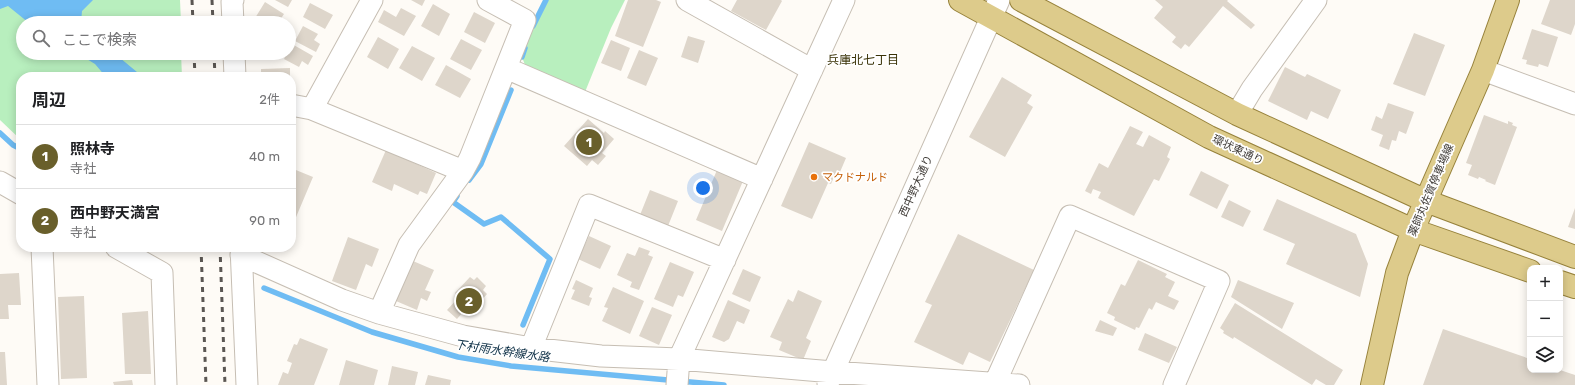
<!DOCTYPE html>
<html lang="ja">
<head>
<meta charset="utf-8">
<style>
	body { margin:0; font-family:Rubik,"Noto Sans JP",sans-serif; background:#f6f6f6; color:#202124 }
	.controls { position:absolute; right:12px; bottom:12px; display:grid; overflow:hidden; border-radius:8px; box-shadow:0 2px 10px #0003 }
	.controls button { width:36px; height:36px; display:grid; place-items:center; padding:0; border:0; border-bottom:1px solid #e0e0e0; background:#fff; color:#202124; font:20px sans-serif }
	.you { position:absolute; left:703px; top:188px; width:14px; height:14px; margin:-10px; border:3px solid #fff; border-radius:50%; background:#1a73e8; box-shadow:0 0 0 6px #1a73e833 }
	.badge { display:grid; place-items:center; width:26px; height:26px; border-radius:50%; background:#695f2b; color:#fff; font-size:13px; font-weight:700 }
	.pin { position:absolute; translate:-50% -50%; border:2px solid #fff; box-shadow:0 1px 4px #0006 }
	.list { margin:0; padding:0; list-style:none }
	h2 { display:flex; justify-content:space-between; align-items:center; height:52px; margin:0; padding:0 16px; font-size:17px }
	h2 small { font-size:13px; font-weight:400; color:#757577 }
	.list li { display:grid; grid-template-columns:26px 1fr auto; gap:12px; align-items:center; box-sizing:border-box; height:64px; padding:0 16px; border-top:1px solid #e0e0e0 }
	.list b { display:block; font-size:15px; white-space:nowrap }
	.list p { margin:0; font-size:13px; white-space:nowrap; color:#757577 }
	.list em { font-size:13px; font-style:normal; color:#757577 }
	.icon { flex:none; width:22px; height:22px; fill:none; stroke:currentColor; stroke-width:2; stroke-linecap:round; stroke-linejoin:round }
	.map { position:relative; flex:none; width:1575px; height:385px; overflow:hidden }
	.search { position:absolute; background:#fff; box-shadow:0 2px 10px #0003; left:16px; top:16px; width:280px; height:44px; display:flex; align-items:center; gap:10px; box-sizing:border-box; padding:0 14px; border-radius:22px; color:#757577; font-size:15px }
	.panel { position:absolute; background:#fff; box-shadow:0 2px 10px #0003; left:16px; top:72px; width:280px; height:180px; border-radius:16px }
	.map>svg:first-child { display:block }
</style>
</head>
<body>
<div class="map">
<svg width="1575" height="385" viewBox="0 0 1575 385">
	<rect width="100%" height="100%" fill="#fefbf6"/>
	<!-- green -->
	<path fill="#b8efbe" d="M0,0H180L181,23H23V53H181L182,77H21V140L0,120Z
		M546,0H625L611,28L585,92L525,65L522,57L536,18Z"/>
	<!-- water -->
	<path fill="#6fbcf3" d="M0,0H93L82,11L81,23H29L8,6L0,9Z
		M77,53H114L143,77H106L95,64Z"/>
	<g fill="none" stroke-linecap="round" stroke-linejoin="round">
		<!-- stream -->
		<path stroke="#6fbcf3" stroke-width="5.5" d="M533,26L546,0
			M522,57L525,48
			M0,133L13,145L21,149
			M469,180L481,164L511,90
			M457,196L453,202L484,224L501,217L550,259L523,325
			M264,288L372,332L458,357L511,366L724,385"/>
	</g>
	<!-- building -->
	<path fill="#ded6cb" d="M275,0H292L288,7Z
		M411,0H425L422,6Z
		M628,0H656L661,2L643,47L615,36Z
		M737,0H781L782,1L766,30L731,11Z
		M1155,0H1228L1227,1L1255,25L1251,29L1223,6L1189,47L1185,44L1181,49L1172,42L1176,37L1154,18L1163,7Z
		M1550,0H1575V24L1571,35L1541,24Z
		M265,2L284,14L278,23H252Z
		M310,3L333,15L325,29L303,17Z
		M433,4L450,14L439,36L421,26Z
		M401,8L416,16L404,36L378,22L384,10L396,17Z
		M474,12L495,23L485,43L464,32Z
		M303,26L318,34L314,40L320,44L316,52L295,41Z
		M1532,29L1558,37L1548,67L1539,64L1538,67L1526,64L1527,60L1522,59Z
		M1414,33L1445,45L1425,96L1393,84Z
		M688,36L705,41L698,63L681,57Z
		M378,37L399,49L388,69L367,57Z
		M461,39L482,50L471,70L450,59Z
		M611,40L630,48L621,71L601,63Z
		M292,44L313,56L308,65L302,61L299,67L284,59L287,53H289Z
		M412,46L435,58L422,81L399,68Z
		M639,50L658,58L646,86L627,78Z
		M446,65L471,79L460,98L435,85Z
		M1285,67L1305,77L1307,74L1341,90L1328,119L1311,111L1307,120L1268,101Z
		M290,68V77H261V69Z
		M1002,77L1032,95L1027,103L1033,107L1005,157L969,137Z
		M1388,103L1414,112L1406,134L1399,131L1396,141L1392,140L1389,150L1379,146L1383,135L1371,130L1376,116L1382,119Z
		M1484,115L1508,124V121L1513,123L1512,125L1517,127L1495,185L1485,181L1486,180L1479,177L1478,179L1468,175L1472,165L1466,163Z
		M588,119L604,133L605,131L614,139L602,153L606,156L598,165L592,160L587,166L564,146Z
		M1130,126L1143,132L1136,144L1143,147L1149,135L1171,147L1167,157L1170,159L1159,181L1154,179L1134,216L1098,198L1101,192L1093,189L1091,194L1085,191L1099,163L1108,168Z
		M809,142L846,158L840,172L837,170L831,184L828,183L812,219L781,206Z
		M386,150L436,173L427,194L420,191L418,195L394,184L392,191L372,182Z
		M291,168L313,177L291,229Z
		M717,170L743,181L722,231L696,220Z
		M1201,171L1229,185L1217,209L1189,195Z
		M650,190L678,201L668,226L640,215Z
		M1277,199L1356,234L1368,264L1360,297L1286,264L1295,244L1263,230Z
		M1229,200L1251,211L1243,227L1221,217Z
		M1575,208V229L1568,227Z
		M958,234L1034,270L990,362L969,352L963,365L914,342L932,305L925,302Z
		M589,236L611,246L600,269L578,259Z
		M348,237L379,249L372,267L366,264L356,290L332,281Z
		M639,247L650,251L648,255L653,257L639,290L630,287L632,282L617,275L627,253L635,256Z
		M1138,260L1167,274L1165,277L1175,282L1168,296L1179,301L1174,310L1156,302L1152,310L1149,308L1139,328L1136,327L1135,330L1114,320L1115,317L1107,313L1121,284L1125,286Z
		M413,261L434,270L425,290L431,292L427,301L421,298L417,310L396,301Z
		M670,262L694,272L683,297L678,295L673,307L654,299Z
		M743,269L761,277L750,302L732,294Z
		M19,273L21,305H8L9,319H0V274Z
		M470,277L474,280L477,277L486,286L483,290L487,294L474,309L470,304L457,319L447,310L459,297L455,293Z
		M576,280L593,288L589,297L592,298L589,306L571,299L575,290L572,289Z
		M1238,280L1294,303L1282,329L1231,297Z
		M613,287L644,301L630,334L602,321L608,308L604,307Z
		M798,290L822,301L806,338L811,341L803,360L779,350L782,342L770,337L788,299L793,302Z
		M84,296L87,378L61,379L58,297Z
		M728,300L750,310L744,324L737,321L729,339L724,342L712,337Z
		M1235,303L1343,370L1334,385H1326L1316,379L1312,385L1234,337L1233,339L1223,333L1224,331L1220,328Z
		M652,307L672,315L659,345L639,336Z
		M148,311L151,374H125L122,313Z
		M1100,320L1117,328L1113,336L1095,331Z
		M1443,329L1530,359V370H1560L1575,375V385H1423Z
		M1145,333L1177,347L1169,363L1138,350Z
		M300,338L328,349L314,385H278L283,372L288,374L292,363L287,361L294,344L297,345Z
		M0,352H5L7,385H0Z
		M346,360L378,370L374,385H339Z
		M392,366L418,372L415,385H388Z
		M428,375L451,380L450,385H425Z
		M132,380L133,385H114L113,382Z"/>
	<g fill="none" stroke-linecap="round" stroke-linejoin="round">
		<!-- minor casing -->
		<g stroke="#c6beb3" stroke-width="23">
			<path id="minor" d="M687,0L812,70
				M233,23L232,2L233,0
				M234,53L235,77
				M506,68L762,179
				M1483,70L1575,104
				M291,105L312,109L463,171
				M312,109L372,0
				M1237,114L1252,89L1316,0
				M0,182L21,194
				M42,247L48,385
				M116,247L162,273L166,385
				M241,247L247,385
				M241,255L342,300L379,313L463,336L531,348L601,356L679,359L833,372L1019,385
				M379,313L409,245L463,171L470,158L525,20L488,0
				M531,348L589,205L725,260
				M828,383L999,0
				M995,383L1070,216L1219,281L1174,385
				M677,385L679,359L844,0"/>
		</g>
		<!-- major casing -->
		<g stroke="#97823b" stroke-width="24">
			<path id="major" d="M960,0L1209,137L1413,230L1530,271
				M1021,0L1237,114L1426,201L1575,257
				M1560,282L1575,287
				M1372,385L1397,273L1413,230L1483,70L1508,0"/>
		</g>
		<!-- minor -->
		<use href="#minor" stroke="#fff" stroke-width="21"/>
		<!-- major -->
		<use href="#major" stroke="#ddcb8b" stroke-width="22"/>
		<!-- rail -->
		<path stroke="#5b5753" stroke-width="3" stroke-dasharray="5 5" stroke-linecap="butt" d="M192,0L193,23
			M212,0L213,23
			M194,53L195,77
			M214,53L215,77
			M201,247L206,385
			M220,247L225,385"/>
	</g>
	<!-- markers -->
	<circle fill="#e8710a" stroke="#fff" stroke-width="1.5" cx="814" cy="177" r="4"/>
	<g text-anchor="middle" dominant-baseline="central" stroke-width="3.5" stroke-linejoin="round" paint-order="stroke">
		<!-- street labels -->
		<g font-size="11" fill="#3f3b37" stroke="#fff">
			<text transform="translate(1238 150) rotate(25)">環状東通り</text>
			<text transform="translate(916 186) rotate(-66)">西中野大通り</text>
			<text transform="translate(1431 190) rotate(-67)">薬師丸佐賀停車場線</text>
		</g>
		<!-- food labels -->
		<g font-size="11" fill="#c56008" stroke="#fff" text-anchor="start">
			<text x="822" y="177">マクドナルド</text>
		</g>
		<!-- neighbourhood labels -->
		<g font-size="12" fill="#3a3206" stroke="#fff">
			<text x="863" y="60">兵庫北七丁目</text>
		</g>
		<!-- water labels -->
		<g font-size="12" font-style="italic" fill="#0e3046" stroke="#fff">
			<text transform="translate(502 351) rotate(8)">下村雨水幹線水路</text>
		</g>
	</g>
</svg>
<div class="controls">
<button>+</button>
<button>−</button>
<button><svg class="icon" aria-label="layers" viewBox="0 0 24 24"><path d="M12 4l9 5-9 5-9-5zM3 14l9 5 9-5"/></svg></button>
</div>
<div class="you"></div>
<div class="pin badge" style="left:589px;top:142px">1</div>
<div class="pin badge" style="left:469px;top:301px">2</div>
<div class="search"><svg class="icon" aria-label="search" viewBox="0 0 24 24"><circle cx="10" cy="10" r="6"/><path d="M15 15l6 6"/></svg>ここで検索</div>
<section class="panel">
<h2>周辺<small>2件</small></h2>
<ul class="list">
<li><span class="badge">1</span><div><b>照林寺</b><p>寺社</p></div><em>40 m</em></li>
<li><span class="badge">2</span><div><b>西中野天満宮</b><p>寺社</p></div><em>90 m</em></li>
</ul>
</section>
</div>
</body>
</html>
